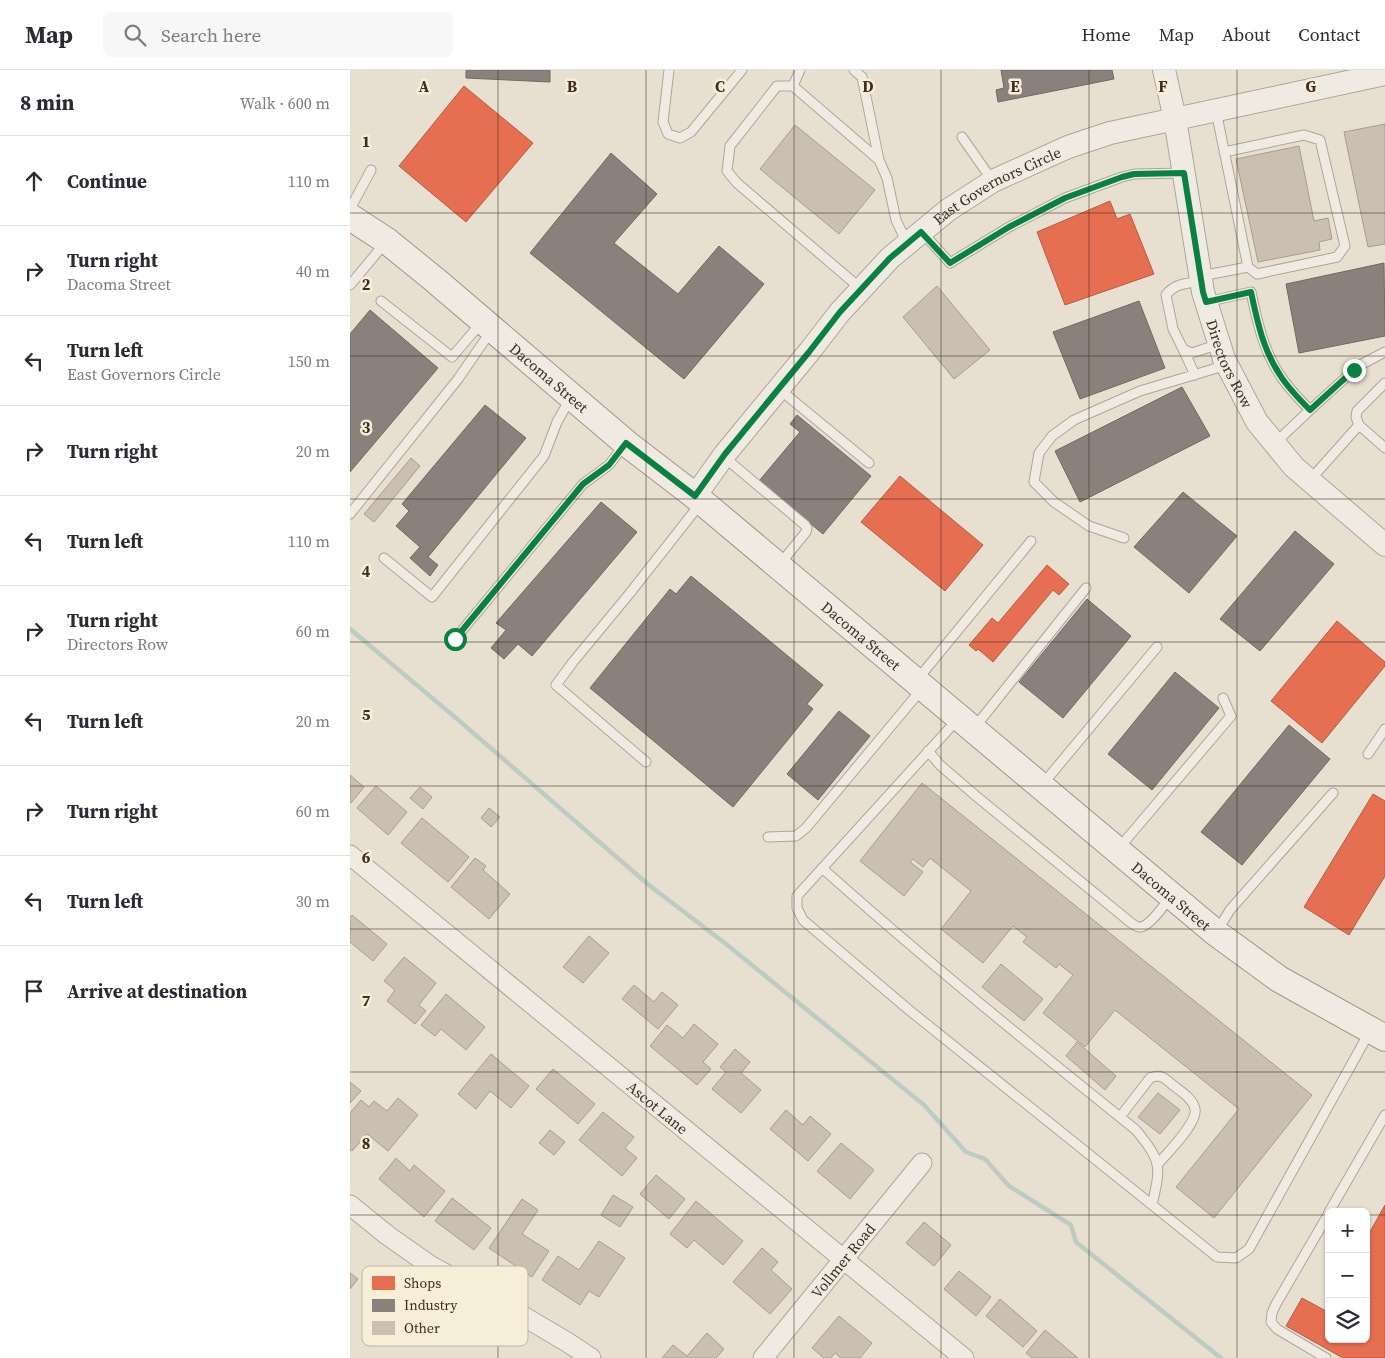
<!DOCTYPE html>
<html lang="en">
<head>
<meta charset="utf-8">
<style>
	body { margin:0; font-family:"Source Serif 4",serif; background:#f7f7f7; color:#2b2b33 }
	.controls { position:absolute; right:15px; bottom:15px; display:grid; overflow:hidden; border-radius:8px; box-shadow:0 1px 4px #0004 }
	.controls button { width:45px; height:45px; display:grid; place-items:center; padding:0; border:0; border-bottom:1px solid #e1e1e2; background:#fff; color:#2b2b33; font:25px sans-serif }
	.stop { position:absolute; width:15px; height:15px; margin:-11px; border:4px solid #0b8043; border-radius:50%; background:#fff }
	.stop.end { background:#0b8043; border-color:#fff; box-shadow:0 1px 5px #0008 }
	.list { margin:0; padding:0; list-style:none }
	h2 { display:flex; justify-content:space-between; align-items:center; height:65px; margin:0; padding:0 20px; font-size:21px }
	h2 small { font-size:16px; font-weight:400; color:#7c7c81 }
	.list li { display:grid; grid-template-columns:32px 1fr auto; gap:15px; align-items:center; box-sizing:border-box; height:90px; padding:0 20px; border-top:1px solid #e1e1e2 }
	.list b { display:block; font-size:19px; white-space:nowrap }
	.list p { margin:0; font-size:16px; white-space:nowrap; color:#7c7c81 }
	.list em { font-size:16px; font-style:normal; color:#7c7c81 }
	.icon { flex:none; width:28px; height:28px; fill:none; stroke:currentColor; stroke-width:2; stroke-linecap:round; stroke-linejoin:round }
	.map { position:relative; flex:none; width:1035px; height:1288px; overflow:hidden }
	header { display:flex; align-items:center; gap:30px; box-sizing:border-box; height:70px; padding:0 25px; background:#fff; border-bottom:1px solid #e1e1e2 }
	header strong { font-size:24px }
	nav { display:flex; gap:28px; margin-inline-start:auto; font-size:18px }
	.search { width:350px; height:45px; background:#f7f7f7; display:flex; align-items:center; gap:12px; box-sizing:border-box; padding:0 18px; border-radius:8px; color:#7c7c81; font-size:19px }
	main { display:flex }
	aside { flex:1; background:#fff }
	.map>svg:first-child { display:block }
</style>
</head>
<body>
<header>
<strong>Map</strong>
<div class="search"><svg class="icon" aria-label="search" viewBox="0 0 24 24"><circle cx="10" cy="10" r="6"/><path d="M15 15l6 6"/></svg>Search here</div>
<nav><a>Home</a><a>Map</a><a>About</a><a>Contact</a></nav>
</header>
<main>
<aside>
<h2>8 min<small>Walk · 600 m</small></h2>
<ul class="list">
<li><svg class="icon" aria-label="ahead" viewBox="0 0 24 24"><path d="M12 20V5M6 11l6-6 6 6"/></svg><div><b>Continue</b></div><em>110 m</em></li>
<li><svg class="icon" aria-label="right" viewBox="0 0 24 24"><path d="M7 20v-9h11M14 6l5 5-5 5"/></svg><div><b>Turn right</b><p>Dacoma Street</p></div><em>40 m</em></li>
<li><svg class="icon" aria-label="left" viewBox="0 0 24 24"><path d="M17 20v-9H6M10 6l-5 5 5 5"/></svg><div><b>Turn left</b><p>East Governors Circle</p></div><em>150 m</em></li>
<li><svg class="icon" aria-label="right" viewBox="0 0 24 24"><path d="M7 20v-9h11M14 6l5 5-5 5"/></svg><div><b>Turn right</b></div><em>20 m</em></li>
<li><svg class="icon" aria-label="left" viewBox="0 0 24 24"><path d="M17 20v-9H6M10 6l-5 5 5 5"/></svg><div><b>Turn left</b></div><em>110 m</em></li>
<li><svg class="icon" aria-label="right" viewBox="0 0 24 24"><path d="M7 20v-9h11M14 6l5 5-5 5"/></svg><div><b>Turn right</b><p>Directors Row</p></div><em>60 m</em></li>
<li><svg class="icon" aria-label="left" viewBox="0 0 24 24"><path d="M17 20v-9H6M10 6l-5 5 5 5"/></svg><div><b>Turn left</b></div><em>20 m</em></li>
<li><svg class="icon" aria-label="right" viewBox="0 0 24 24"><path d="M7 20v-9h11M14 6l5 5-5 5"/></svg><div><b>Turn right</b></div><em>60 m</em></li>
<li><svg class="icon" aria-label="left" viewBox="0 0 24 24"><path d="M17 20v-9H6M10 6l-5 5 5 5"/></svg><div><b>Turn left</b></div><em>30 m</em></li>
<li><svg class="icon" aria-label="arrive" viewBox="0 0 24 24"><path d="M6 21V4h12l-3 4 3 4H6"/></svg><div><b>Arrive at destination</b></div></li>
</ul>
</aside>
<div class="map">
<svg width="1035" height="1288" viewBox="0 0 1035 1288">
	<rect width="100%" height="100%" fill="#e7e0d1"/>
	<!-- shops -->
	<path fill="#e76f51" stroke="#b45c42" d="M114,16L183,73L116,152L49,96Z
		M760,131L767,149L780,144L804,204L715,235L687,162Z
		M550,406L633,475L595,521L511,452Z
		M697,495L719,514L709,525L703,520L643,592L628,579L626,581L619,575L642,548L648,553Z
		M987,551L1035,592V596L972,673L921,631Z
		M1023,724L1035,731V806L999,865L954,837Z
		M1035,1135V1288H993L936,1256L952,1228L976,1241L979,1236V1269H1016V1169Z"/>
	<!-- industry -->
	<path fill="#8a817c" stroke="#736860" d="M116,0H200V12L116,8Z
		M651,0H762L764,9L648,32L646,20L654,18Z
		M261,83L307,124L264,173L328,224L369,176L414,214L334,309L180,183Z
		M1034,193L1035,266L949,283L936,214Z
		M789,231L815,298L730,329L703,262Z
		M20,240L88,298L0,402V264Z
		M832,317L860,366L730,432L705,381Z
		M135,335L176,368L78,487L88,495L80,506L60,488L70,477L46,456L59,441L52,434Z
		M447,345L521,406L473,464L409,411L450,362L440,354Z
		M833,422L887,466L839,523L784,477Z
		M251,432L287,462L182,586L168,574L154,589L141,578L156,560L146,553Z
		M945,461L984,494L910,581L870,549Z
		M341,506L473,615L457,634L463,639L383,737L240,618L320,519L326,524Z
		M737,529L781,566L713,648L669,612Z
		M825,602L869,638L802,720L758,684Z
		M489,641L520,666L468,730L437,704Z
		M939,655L980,689L892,795L851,762Z"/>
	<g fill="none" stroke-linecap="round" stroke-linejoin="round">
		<!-- stream -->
		<path stroke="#bcccc2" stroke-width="4.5" d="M0,559L106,648L300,816L376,874L574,1035L616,1082L635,1089L659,1116L721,1155L726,1172L871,1288"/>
	</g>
	<!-- building -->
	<path fill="#cbbfb2" stroke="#a89c90" d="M1035,54V174L1018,177L994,62Z
		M445,55L525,120L489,164L410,99Z
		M949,76L964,151L978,148L982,169L969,172L970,180L908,192L886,89Z
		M587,216L640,280L604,309L553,247Z
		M61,388L70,396L24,452L14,444Z
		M0,705L14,717L1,733L0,732Z
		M572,713L962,1025L864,1148L826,1117L889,1039L765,940L735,977L693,943L723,905L709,894L706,898L673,872L677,867L663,856L633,893L591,859L621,821L580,788L573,797L563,789L560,792L573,802L554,826L510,791Z
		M26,716L57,742L38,765L7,738Z
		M70,717L82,727L73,739L60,728Z
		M139,738L150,747L141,757L131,748Z
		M72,748L119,787L98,812L51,773Z
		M125,788L136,796L133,800L160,824L139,849L101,817Z
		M2,845L37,874L23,891L0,872V847Z
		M239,866L259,883L233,913L213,897Z
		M54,887L86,913L69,935L76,941L65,954L37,931L45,920L34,911Z
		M651,894L693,929L674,951L632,917Z
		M284,915L304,932L312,922L328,935L308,959L272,929Z
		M96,924L135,957L116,980L91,959L85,966L71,955Z
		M344,954L368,974L353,992L361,999L347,1015L300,976L317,955L333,968Z
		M727,972L766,1006L755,1020L716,986Z
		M385,979L400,992L391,1003L411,1020L391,1043L362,1019L376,1002L370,997Z
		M141,984L179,1016L161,1038L140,1021L126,1039L108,1024Z
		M203,999L245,1034L228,1054L186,1019Z
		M0,1012L11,1021L0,1033Z
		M808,1023L830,1040L810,1064L788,1047Z
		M48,1028L68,1045L38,1081L17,1064L2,1081L0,1080V1043L11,1030L19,1037L24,1031L37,1041Z
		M436,1040L453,1055L460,1046L481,1064L458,1091L420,1059Z
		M253,1042L284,1067L275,1078L287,1088L272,1106L229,1070Z
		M200,1060L215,1072L204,1085L189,1073Z
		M491,1073L524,1100L500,1129L467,1101Z
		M46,1088L60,1101L64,1095L95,1121L74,1147L29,1109Z
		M306,1105L335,1129L319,1149L290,1124Z
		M263,1125L283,1137L270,1157L251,1145Z
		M102,1128L141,1158L124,1180L85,1151Z
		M172,1129L188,1140L172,1164L199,1181L182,1207L139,1178Z
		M346,1131L393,1171L373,1195L344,1170L337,1178L320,1164Z
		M574,1152L601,1175L584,1196L556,1173Z
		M249,1171L275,1188L249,1227L239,1221L230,1235L192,1210L208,1186L229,1200Z
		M412,1178L428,1192L421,1200L442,1219L420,1244L383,1212Z
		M609,1201L641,1227L626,1246L594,1219Z
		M0,1203L8,1209L0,1219Z
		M650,1229L687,1261L673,1277L636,1246Z
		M489,1246L522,1273L510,1288H491L485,1283L481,1288H474L462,1278Z
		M695,1260L728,1288H682L676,1283Z
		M357,1263L374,1279L366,1288H312L323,1275L337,1286Z"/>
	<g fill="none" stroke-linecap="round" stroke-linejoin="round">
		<!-- service casing -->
		<g stroke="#ada599" stroke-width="11">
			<path id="service" d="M319,0L313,52L318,64L330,68L341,62L392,0
				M450,0L443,16L529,90
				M504,0L512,7L529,90L537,108L546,150L557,173
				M443,16H427L380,76L377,101L387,113L510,218
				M612,67L642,110
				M874,82L954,65L970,70L995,176L987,187L907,204L898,197
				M0,139L21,100
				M572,162L600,193L659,157L715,128L772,107L784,104L833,103
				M851,206L898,197L866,41
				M851,211C837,213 824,214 816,225L823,259L833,279L842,283L869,274
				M0,215L35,173
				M31,231L102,287L131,253
				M856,232L901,222C907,250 913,280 930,305C938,318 949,329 960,340L925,373
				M833,279L845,305
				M429,319L519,393
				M960,340L1004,300L1012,294L1035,282
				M1009,355L1006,347L1007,341L1035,313
				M374,387L455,455L457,458L456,462L430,494
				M960,410L1009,355L1035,378
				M0,444L108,309L141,261
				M774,468L739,456L704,432L684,412L689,383L702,366L724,350L790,321L877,295
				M34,488L82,527L194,386L207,352L220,329
				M105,569L233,414L259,395L274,375
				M567,610L681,471
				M607,650L447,826V838L453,850L559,940L867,1187L886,1188L899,1179L1020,961
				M625,657L736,518
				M578,681L590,695L626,726L780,852C783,854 787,858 791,857C801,855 815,834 820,827
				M1018,684L1035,659
				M296,692L206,615L223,592L280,523L350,434
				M692,715L807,577
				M418,767L446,766L456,758L571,620
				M769,778L881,646L873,628
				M472,798C574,889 680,975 786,1060C812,1092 811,1096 802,1135
				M867,861L880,840L983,723
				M770,1047L800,1008C812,1003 815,1009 824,1016C832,1022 843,1029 845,1039C848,1053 817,1083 808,1094
				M979,1142L1035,1045
				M976,1288L927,1259L921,1252L922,1243L926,1234L979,1143"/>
		</g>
		<!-- minor casing -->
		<g stroke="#ada599" stroke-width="21">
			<g id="minor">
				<path id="s1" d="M0,785L614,1288"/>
				<path d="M0,1135L37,1165L81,1196L156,1236L217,1272L241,1288"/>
				<path id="s2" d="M413,1288L572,1093"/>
			</g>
		</g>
		<!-- tertiary casing -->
		<g stroke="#ada599" stroke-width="24">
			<g id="tertiary">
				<path id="s3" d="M814,0L825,49L853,222L874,289L907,352L944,397L1035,475"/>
				<path id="s4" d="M345,426L375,384L459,282L490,242L540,188L598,140L643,111L718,77L760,63L1035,4"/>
			</g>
		</g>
		<!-- secondary casing -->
		<g stroke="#9c958a" stroke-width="28">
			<g id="secondary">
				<path id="s5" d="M0,147L37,171L85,210L276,373L345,426L866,863L929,909L1035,968"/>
			</g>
		</g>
		<!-- service -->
		<use href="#service" stroke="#efebe3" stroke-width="9"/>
		<!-- minor -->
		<use href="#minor" stroke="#efebe3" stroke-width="19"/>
		<!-- tertiary -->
		<use href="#tertiary" stroke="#efebe3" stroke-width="22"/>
		<!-- secondary -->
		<use href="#secondary" stroke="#efebe3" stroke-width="26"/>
	</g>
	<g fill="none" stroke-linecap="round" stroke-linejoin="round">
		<!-- route -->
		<path stroke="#0b8043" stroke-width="6" d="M105,569L233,414L259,395L276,373L345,426L375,384L459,282L490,242L540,188L571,162L600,193L659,157L715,128L772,107L784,104L834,103L853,222L856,232L901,222C907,250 913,280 930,305C938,318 949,329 960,340L1004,300"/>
	</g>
	<!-- grid -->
	<path fill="none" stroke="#3d2e20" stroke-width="1" stroke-opacity="0.55" d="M148,0V1288M296,0V1288M444,0V1288M591,0V1288M739,0V1288M887,0V1288M0,143H1035M0,286H1035M0,429H1035M0,572H1035M0,716H1035M0,859H1035M0,1002H1035M0,1145H979M1016,1145H1035"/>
	<g text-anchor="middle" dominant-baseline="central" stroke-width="5" stroke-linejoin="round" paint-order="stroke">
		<!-- street labels -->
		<g font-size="15" fill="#3d2e20" stroke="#f7eed8">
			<text stroke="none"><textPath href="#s4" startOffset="438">East Governors Circle</textPath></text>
			<text stroke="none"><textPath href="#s3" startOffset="302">Directors Row</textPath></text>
			<text stroke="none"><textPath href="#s5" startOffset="256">Dacoma Street</textPath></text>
			<text stroke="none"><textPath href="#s5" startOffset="661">Dacoma Street</textPath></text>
			<text stroke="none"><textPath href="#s5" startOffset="1066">Dacoma Street</textPath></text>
			<text stroke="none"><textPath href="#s1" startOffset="398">Ascot Lane</textPath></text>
			<text stroke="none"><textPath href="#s2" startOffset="126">Vollmer Road</textPath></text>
		</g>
	</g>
	<!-- legend -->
	<rect x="12" y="1196" width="166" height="80" rx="8" fill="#f7eed8" stroke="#bfb4a1" stroke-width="1"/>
	<rect x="22" y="1206" width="23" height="14" fill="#e76f51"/>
	<rect x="22" y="1229" width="23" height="13" fill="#8a817c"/>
	<rect x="22" y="1251" width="23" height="14" fill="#cbbfb2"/>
	<g font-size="14" fill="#3d2e20">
		<text x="54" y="1218">Shops</text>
		<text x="54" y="1240">Industry</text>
		<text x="54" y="1263">Other</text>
	</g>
	<g font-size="16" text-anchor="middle" font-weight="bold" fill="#3d2e20" stroke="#f7eed8" stroke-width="5" stroke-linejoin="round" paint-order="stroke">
		<text x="74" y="22">A</text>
		<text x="222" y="22">B</text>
		<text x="370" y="22">C</text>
		<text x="518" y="22">D</text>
		<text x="665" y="22">E</text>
		<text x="813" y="22">F</text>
		<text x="961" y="22">G</text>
		<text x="16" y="77">1</text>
		<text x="16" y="220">2</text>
		<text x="16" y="363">3</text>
		<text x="16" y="507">4</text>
		<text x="16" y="650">5</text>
		<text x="16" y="793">6</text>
		<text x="16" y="936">7</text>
		<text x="16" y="1079">8</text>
	</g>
</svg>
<div class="controls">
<button>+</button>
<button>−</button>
<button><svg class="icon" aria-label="layers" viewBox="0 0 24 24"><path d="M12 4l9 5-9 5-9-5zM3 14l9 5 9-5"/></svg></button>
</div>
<div class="stop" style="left:105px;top:569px"></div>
<div class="stop end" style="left:1004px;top:300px"></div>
</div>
</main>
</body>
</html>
